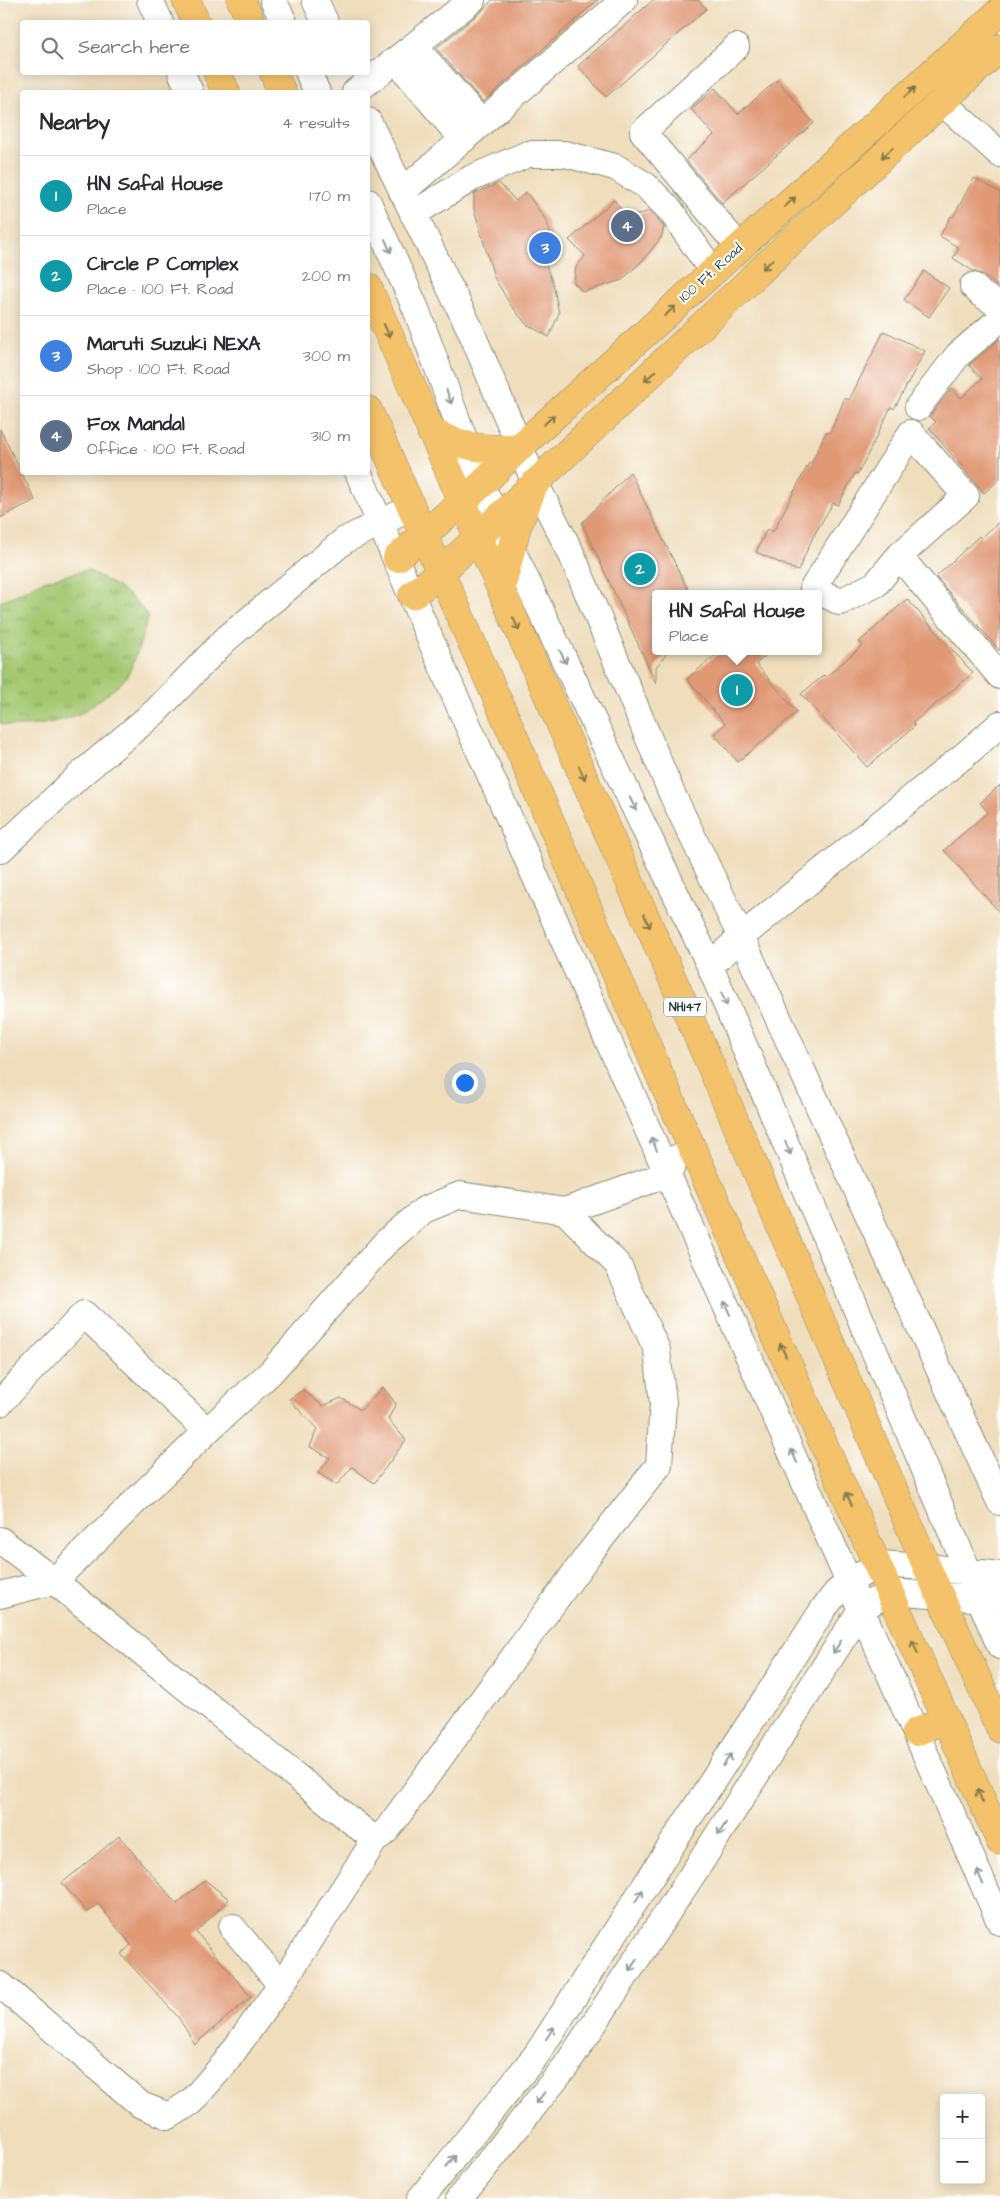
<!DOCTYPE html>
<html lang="en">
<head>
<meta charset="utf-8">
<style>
	body { margin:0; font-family:"Architects Daughter",sans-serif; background:#f7f7f7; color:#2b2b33 }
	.controls { position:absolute; right:15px; bottom:15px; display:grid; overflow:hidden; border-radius:5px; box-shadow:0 2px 12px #0003 }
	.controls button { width:45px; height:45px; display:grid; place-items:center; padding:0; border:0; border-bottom:1px solid #e1e1e2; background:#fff; color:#2b2b33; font:25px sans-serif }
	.you { position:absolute; left:464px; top:1082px; width:18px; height:18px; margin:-12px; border:4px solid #fff; border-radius:50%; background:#1a73e8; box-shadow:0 0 0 8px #1a73e833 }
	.badge { display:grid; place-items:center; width:32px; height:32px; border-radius:50%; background:#b5179e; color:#fff; font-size:16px; font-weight:700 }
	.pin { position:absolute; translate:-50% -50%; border:2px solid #fff; box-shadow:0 1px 5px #0006 }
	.popup { position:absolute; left:652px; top:590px; width:170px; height:65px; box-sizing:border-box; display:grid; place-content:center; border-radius:5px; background:#fff; filter:drop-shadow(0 1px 4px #0005); font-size:16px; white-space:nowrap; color:#7c7c81 }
	.popup b { font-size:19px; color:#2b2b33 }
	.popup::after { content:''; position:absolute; left:50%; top:100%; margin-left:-10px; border:10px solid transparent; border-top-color:#fff }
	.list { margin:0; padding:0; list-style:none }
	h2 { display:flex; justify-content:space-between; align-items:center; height:65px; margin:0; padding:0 20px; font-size:21px }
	h2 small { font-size:16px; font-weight:400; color:#7c7c81 }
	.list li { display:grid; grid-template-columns:32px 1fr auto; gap:15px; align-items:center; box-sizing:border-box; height:80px; padding:0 20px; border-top:1px solid #e1e1e2 }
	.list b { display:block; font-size:19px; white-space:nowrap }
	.list p { margin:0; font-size:16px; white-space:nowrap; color:#7c7c81 }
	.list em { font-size:16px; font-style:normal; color:#7c7c81 }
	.icon { flex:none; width:28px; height:28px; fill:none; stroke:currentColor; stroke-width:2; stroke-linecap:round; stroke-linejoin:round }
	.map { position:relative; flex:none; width:1000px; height:2199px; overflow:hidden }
	.search { position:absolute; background:#fff; box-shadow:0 2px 12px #0003; left:20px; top:20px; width:350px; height:55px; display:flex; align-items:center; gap:12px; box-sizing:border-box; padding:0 18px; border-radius:5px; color:#7c7c81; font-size:19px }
	.panel { position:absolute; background:#fff; box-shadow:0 2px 12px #0003; left:20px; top:90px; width:350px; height:385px; border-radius:5px }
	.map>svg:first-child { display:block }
</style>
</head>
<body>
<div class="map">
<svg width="1000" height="2199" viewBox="0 0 1000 2199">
	<defs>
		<pattern id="grass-tufts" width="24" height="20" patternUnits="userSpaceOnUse" patternTransform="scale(1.25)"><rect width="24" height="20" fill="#a4c770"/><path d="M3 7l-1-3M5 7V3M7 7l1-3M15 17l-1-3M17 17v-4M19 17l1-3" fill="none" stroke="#85a35d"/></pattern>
	</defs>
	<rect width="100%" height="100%" fill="#fff"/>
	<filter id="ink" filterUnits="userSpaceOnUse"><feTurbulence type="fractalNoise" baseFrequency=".02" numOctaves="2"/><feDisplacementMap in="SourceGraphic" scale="10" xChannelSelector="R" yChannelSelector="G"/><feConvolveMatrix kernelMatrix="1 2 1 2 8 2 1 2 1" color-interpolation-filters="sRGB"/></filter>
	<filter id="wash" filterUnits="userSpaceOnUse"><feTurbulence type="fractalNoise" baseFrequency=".0096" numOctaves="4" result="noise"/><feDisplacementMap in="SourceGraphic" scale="20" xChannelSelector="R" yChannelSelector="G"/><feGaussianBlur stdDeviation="1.12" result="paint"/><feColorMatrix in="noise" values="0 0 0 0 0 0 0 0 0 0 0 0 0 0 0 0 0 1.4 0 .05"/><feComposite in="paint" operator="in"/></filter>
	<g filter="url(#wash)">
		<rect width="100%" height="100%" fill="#efddbb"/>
		<!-- grass -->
		<path fill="url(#grass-tufts)" stroke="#628252" d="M87,570C111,583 133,593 148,617C143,633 134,669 123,681C120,685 84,712 79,714C62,722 17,731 0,723V602L43,581Z"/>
		<g id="blocks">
			<!-- building -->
			<path fill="#e09874" d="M492,0H598L483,102L436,48L481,12Z
				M653,0H698L706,9L606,97L578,66Z
				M777,80L814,123L722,203L686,160L714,135L691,109L715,88L738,114Z
				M974,178L1000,192V288L983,275L973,271L953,258L959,248L940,236L951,216L953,217Z
				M499,183L516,201L526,192L546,220L553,241L542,255L553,284L559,313L549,337L526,324L510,304L494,277L474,209V194Z
				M614,200L628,218L650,211L664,227L661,238L642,261L622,280L583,292L574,283L576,267L585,256L569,240Z
				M924,271L949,288L929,317L904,300Z
				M884,331L925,351L894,409L891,407L858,474L855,473L838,505L833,503L813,537L798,571L756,552L767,529L773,532L809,463L811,464L826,432L830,433L845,398L849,400Z
				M1000,339V479L984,493L929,428L936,422L930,416L952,388L961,398L982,379L969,365Z
				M0,429L35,500L0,518Z
				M630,472L690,594H656V651H669L656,667V683L582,523Z
				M1000,521V651L936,577L979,536L981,538Z
				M907,599L973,673L913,723L915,726L867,767L801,694L824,675L826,677L863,645L859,642Z
				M720,651H771L756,664L797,712L738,762L714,734L725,724L687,679Z
				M1000,785V913L944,850L988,812L980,803Z
				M383,1387L396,1404L388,1419L406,1440L374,1483L352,1467L337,1485L318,1473L330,1458L310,1447L317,1429L289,1399L303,1390L323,1406L341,1398L361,1410Z
				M119,1836L177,1904L205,1880L229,1899L196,1932L251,1997L195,2044L178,2017L121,1954L131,1945L98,1904L87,1912L62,1883Z"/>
		</g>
	</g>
	<g filter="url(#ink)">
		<use href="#blocks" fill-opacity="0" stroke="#878d78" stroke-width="1"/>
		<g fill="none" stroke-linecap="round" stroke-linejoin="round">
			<!-- minor casing -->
			<g stroke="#878d78" stroke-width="28">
				<path id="minor" d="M150,0L160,22
					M273,0L284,22
					M315,0L325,22
					M414,46L482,123
					M736,47L643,132L739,247
					M396,60L463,140
					M181,72L190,92
					M308,72L317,92
					M355,92L472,0
					M942,102L1000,154
					M368,121L470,329L535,483L571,553L672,794L741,937L1000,1502
					M402,192L624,0
					M368,202L416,309L481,485L710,966L1000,1646
					M413,214L472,178L528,154H565L615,167L645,185L671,211L713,272
					M973,286L981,294L1000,306
					M918,407L958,355L1000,319
					M911,433L966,496L899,556L876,584L840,602L813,588Z
					M358,472L447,678L1000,1922
					M899,556L1000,676
					M0,850L80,775L155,712L226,639L345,540L411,508
					M710,966L741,937L967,753L1000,724
					M0,1403L84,1314L207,1431
					M0,1540L54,1581
					M0,1595L54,1581
					M375,1840L54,1581L207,1431L271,1372L385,1243L424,1210L460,1195L565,1211L668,1174L676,1158
					M232,1927L281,1985
					M1,1985L141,2105L169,2116L191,2102L225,2063L281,1985L375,1840L387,1830L589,1554L659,1465L663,1403L657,1350L618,1265L565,1211
					M420,2199L537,2054L824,1608L836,1593L850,1581L878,1564L927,1567L1000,1575
					M459,2199L566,2066L700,1863L862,1608L890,1592L1000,1600"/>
			</g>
			<!-- major casing -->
			<g stroke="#878d78" stroke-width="29">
				<path id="major" d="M397,558L481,485L520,447L1000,11
					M412,595L440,573L799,234L1000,48"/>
			</g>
			<!-- highway casing -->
			<g stroke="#878d78" stroke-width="29">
				<path id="highway" d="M186,0L196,22
					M241,0L251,22
					M217,72L226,92
					M273,72L282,92
					M368,287L735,1121L927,1567L1000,1729
					M368,410L511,730L665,1087L1000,1841
					M431,432C463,446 484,452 520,447
					M501,589L517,527L535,483
					M916,1732L946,1719"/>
			</g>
			<!-- minor -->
			<use href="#minor" stroke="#fff" stroke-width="26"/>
			<!-- major -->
			<use href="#major" stroke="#f3c26a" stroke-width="28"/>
			<!-- highway -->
			<use href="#highway" stroke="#f3c26a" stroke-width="28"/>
		</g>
		<!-- one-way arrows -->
		<defs><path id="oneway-shaft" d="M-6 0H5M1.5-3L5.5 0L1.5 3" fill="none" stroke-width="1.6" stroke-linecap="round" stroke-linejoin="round" transform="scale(1.25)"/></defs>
		<g stroke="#7e794c">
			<use href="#oneway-shaft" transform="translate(910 92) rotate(-42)"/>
			<use href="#oneway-shaft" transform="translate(887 153) rotate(137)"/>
			<use href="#oneway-shaft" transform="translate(790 202) rotate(-42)"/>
			<use href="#oneway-shaft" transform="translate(768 264) rotate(136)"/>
			<use href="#oneway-shaft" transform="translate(670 311) rotate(-42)"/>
			<use href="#oneway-shaft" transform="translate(387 331) rotate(66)"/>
			<use href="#oneway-shaft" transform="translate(650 376) rotate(137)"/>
			<use href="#oneway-shaft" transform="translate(549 420) rotate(-42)"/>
			<use href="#oneway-shaft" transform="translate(516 624) rotate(66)"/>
			<use href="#oneway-shaft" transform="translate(582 773) rotate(66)"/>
			<use href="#oneway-shaft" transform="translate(647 921) rotate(66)"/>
			<use href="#oneway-shaft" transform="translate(783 1350) rotate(-114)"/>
			<use href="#oneway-shaft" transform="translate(849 1499) rotate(-114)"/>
			<use href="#oneway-shaft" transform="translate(915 1647) rotate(-114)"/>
			<use href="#oneway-shaft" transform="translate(980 1796) rotate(-114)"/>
		</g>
		<g stroke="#8f9e9a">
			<use href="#oneway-shaft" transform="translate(388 246) rotate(66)"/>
			<use href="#oneway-shaft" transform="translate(449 397) rotate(70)"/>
			<use href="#oneway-shaft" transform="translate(563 657) rotate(64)"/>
			<use href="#oneway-shaft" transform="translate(633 804) rotate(64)"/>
			<use href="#oneway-shaft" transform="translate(724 999) rotate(67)"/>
			<use href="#oneway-shaft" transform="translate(654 1144) rotate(-114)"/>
			<use href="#oneway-shaft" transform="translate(788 1148) rotate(67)"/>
			<use href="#oneway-shaft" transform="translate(727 1308) rotate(-114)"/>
			<use href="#oneway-shaft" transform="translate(794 1456) rotate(-114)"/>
			<use href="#oneway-shaft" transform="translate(837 1647) rotate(122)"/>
			<use href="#oneway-shaft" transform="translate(727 1760) rotate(-57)"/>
			<use href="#oneway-shaft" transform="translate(722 1829) rotate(122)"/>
			<use href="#oneway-shaft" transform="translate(980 1877) rotate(-114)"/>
			<use href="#oneway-shaft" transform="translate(639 1896) rotate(-57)"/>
			<use href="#oneway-shaft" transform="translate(633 1965) rotate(124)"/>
			<use href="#oneway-shaft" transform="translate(550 2033) rotate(-57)"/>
			<use href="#oneway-shaft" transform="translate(540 2098) rotate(129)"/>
			<use href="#oneway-shaft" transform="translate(451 2161) rotate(-51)"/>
		</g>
	</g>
	<g text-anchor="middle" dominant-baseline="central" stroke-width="4" stroke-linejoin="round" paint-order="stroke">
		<!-- shield labels -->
		<rect fill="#fff" stroke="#627771" stroke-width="1" x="664" y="997.5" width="42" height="19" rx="4"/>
		<g font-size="12" font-weight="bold" fill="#1f3d34">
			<text x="685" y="1007">NH147</text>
		</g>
		<!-- street labels -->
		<g font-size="14" fill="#1f3d34" stroke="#fff">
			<text transform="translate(711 273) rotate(-42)">100 Ft. Road</text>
		</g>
	</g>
</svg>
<div class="controls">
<button>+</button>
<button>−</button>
</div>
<div class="you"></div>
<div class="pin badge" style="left:737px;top:690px;background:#0f9aa8">1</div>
<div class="popup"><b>HN Safal House</b>Place</div>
<div class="pin badge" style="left:640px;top:569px;background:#0f9aa8">2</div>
<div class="pin badge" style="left:545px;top:248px;background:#3f7fe0">3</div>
<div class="pin badge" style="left:627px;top:226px;background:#5c6f8a">4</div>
<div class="search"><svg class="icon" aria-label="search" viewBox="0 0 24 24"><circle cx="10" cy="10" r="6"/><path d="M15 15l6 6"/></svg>Search here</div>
<section class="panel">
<h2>Nearby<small>4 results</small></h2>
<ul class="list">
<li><span class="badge" style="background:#0f9aa8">1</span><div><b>HN Safal House</b><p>Place</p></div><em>170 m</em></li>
<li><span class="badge" style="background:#0f9aa8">2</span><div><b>Circle P Complex</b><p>Place · 100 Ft. Road</p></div><em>200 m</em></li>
<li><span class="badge" style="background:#3f7fe0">3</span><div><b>Maruti Suzuki NEXA</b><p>Shop · 100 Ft. Road</p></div><em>300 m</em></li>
<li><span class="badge" style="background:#5c6f8a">4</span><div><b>Fox Mandal</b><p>Office · 100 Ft. Road</p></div><em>310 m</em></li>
</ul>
</section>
</div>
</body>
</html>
